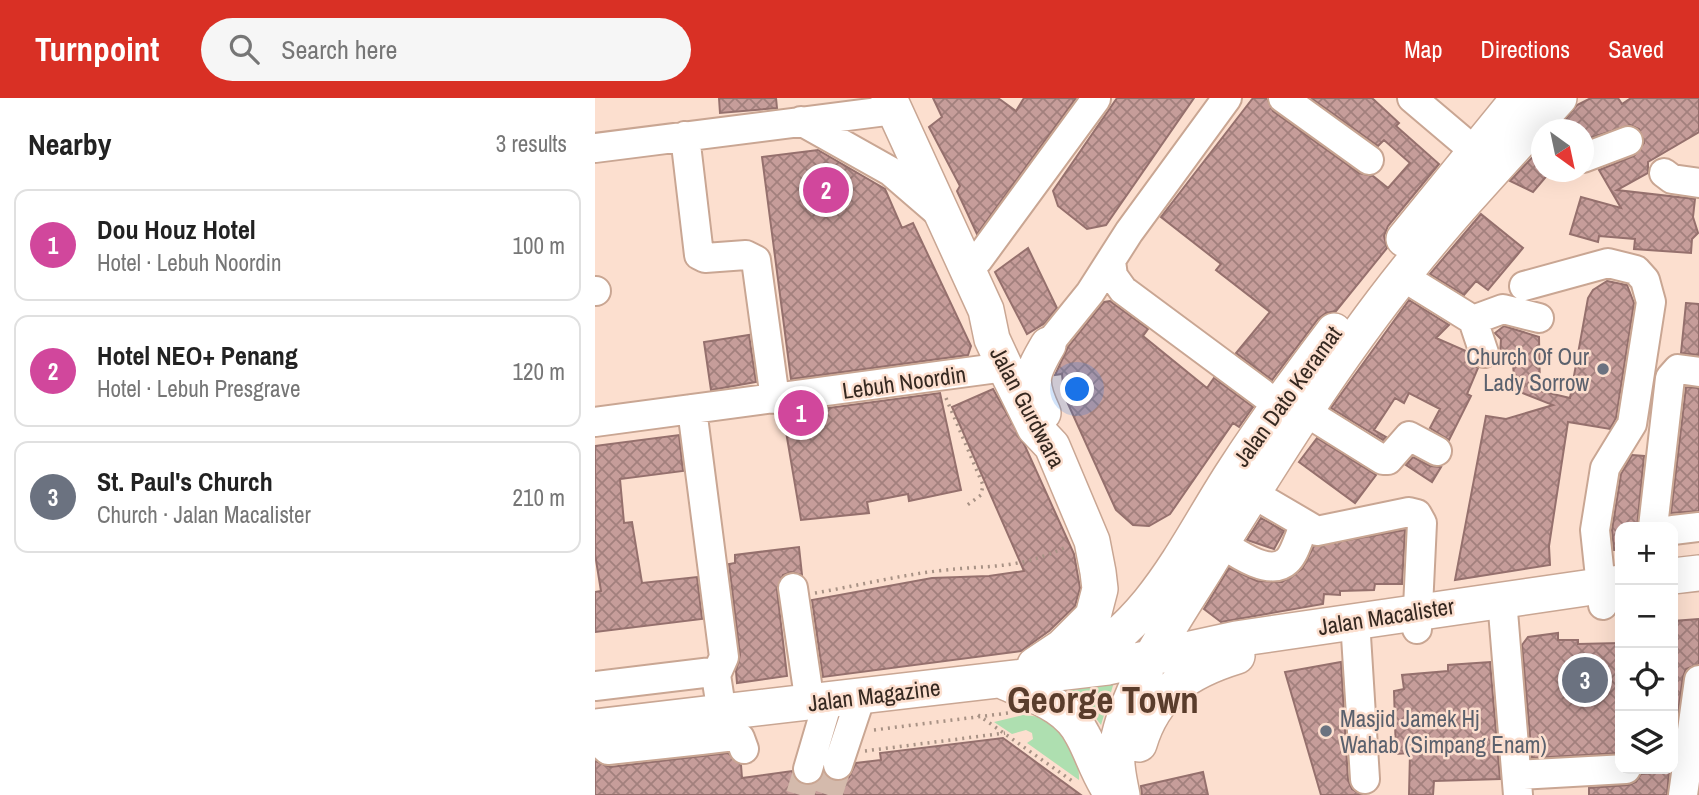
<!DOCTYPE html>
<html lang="en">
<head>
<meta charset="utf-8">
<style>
	body { margin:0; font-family:"Archivo Narrow",sans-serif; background:#f6f6f6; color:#222 }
	.controls { position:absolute; right:21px; bottom:21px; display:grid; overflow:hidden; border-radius:14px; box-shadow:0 7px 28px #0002 }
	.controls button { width:63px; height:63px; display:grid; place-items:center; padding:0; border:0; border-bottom:2px solid #e0e0e0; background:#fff; color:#222; font:35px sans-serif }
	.compass { position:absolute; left:936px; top:21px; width:63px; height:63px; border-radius:50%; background:#fff; box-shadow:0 7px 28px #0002; rotate:147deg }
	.you { position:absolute; left:483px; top:292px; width:24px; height:24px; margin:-18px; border:5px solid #fff; border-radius:50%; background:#1a73e8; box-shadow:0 0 0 10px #1a73e833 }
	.badge { display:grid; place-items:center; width:46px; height:46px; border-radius:50%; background:#d93025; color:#fff; font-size:23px; font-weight:700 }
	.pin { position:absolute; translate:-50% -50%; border:4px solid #fff; box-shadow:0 2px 7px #0006 }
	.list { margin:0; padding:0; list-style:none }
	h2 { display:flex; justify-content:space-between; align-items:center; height:91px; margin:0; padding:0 28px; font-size:30px }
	h2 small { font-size:23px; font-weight:400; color:#767676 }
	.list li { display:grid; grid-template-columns:46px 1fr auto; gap:21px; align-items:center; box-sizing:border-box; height:112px; margin:0 14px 14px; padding:0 14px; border:2px solid #e0e0e0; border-radius:14px }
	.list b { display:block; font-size:26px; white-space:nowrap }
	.list p { margin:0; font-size:23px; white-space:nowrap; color:#767676 }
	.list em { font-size:23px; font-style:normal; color:#767676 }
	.icon { flex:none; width:38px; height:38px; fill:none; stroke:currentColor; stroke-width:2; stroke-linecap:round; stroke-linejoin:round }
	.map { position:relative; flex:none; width:1104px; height:697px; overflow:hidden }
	header { display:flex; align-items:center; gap:42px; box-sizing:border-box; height:98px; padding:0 35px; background:#d93025; color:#fff }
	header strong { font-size:33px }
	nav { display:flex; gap:38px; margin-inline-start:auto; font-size:24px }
	.search { width:490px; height:63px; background:#f6f6f6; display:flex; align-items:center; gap:18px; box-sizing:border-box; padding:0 24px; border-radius:38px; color:#767676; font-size:26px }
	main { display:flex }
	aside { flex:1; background:#fff }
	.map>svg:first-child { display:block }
</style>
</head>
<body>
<header>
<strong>Turnpoint</strong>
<div class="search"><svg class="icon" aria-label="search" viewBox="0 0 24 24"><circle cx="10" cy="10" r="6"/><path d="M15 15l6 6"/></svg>Search here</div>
<nav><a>Map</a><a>Directions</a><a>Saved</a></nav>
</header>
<main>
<aside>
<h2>Nearby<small>3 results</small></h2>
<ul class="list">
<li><span class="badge" style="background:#d1479c">1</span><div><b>Dou Houz Hotel</b><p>Hotel · Lebuh Noordin</p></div><em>100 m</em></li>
<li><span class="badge" style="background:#d1479c">2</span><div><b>Hotel NEO+ Penang</b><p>Hotel · Lebuh Presgrave</p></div><em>120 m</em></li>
<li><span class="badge" style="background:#6b7280">3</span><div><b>St. Paul's Church</b><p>Church · Jalan Macalister</p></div><em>210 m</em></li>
</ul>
</aside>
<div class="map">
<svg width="1104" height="697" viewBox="0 0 1104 697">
	<defs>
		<pattern id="building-cross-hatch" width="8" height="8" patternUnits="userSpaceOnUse" patternTransform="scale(1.75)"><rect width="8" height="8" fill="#c69d9a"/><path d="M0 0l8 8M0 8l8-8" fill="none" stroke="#a2807d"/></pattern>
	</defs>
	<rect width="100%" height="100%" fill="#fcdfcf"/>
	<!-- green -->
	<path fill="#aedfb0" d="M520,581L506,627L487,602L472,590Z
		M428,617C436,618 444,618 451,620C472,627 485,663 484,682L432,645L438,641L437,635L431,632L417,636L399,624Z"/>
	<!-- building -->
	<path fill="url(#building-cross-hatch)" stroke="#95706d" stroke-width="2" d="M124,0H181L182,10L125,15Z
		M338,0H403L421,13L429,0H481L382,136L362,93L365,88L334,29L347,19Z
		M522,0H599L511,127L492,131L463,108L458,93Z
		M658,0H672L678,13L764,75L778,78L793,90L815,65L789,42L783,48L716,0H777L804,25L801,28L844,66L793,128L789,138L792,150L741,213L731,215L723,221L677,282L641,255L675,214L621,172L626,166L566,119Z
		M996,0H1023L1027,6L1036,0H1104V34L1053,64V75L1022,92L1100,101L1098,119L1103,135L1097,141L1096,155L1039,151L1040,141L1004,138L1003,144L975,136L986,99L1026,110L1004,72L1039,58L1049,45L1044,31L1035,27L989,42V32H962L982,7Z
		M947,49V74H955L938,94L915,83Z
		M223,52L290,91L307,130L318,125L376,248L373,257L196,281L167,59Z
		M886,116L928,150L893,192L881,183L869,197L835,176Z
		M433,150L462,210L450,225L432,236L400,174Z
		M1012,183L1032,187L1039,205L1021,320L1015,331L973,324L954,448L955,467L860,482L891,318L911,321L958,307L920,292L918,266L905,259L906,241L900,235L909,228L944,239L945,293L975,300L993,200L998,192Z
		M814,202L854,227L841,240L871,253L878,267L883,270L872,296L876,298L854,342L835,330L845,311L814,295L809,305L800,300L779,332L791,339L788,342L736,310Z
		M515,203L553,231L548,238L612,290L619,280L658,309L644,329L638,325L575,416L554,428L538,427L521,412L469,297L467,276L460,277L473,249L509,204Z
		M1091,205L1104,206V257L1086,255Z
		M154,237L161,284L116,292L109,244Z
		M1091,289L1104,290V413L1076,415Z
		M398,291L430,348L479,456L485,490L480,508L454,533L426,553L228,579L217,502L337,480L394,478L429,473L357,309Z
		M345,295L366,392L314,403L313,396L272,404L274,415L206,422L188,316Z
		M84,337L88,373L25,381L29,425L37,424L47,485L102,479L107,521L0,534V494L6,493L0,456V348Z
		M722,340L781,377L760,405L704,364Z
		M1037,357L1049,358L1042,429H1025V452H1019L1017,432L1026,376Z
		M818,359L835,368L846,369L837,384L811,367Z
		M666,420L689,433L679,451L652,442Z
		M810,432L807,486H780L779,492L745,493V497L729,496L728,506L626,524L609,511L634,470L662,483L687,484L707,471L719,448Z
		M204,449L207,477L196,474L188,477L182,492L192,578L142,585L141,573L145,557L134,466L140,465V457Z
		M1104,521V566L1091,571L1088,579L1081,628H1078V523Z
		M963,535V542H983V546L1025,545V655L937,660L927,547L933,539Z
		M746,564L753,682L757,691L767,697H726L690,574Z
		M895,564L905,681L839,683L838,697H814L815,655L801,656L799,593L809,591L807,577L853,573V567Z
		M408,640L486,697H0V663L15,669L133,655L146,667L147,680L197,673L201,683L216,687L224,683L229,675L237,682L247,683L254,679L261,665L286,662L285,655Z
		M608,674L613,697H547L546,688Z
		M1074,674L1072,697H994V690L1033,687L1041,684L1046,676Z"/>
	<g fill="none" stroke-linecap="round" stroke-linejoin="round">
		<!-- minor-tunnel -->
		<path stroke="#d4baac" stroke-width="28" stroke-dasharray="28 14" stroke-linecap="butt" d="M205,697L213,671
			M233,697L243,667"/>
		<!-- minor casing -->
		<g stroke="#c9a693" stroke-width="32">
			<path id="minor" d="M688,0L774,62
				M817,0L896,67
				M206,23L295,73L346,117
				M90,38L104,157L110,160L151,157L161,162L180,301
				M0,50L299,12
				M988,60L1033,43
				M1069,75L1077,81L1104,85
				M516,163L518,178L528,192L683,307
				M372,171L383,162L501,1
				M807,178L878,222L908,211L944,220
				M929,188L1013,165L1041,172L1050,182L1056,204L1037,326L1010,370L1000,432L1008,507
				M0,193H1
				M878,222L889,255
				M453,247L495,195L534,134L632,0
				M97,311L129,559L121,577
				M711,314L788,362H793L814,338L842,353
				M0,324L410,269
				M657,395L722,433L814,414L822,416L827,425L822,531
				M1058,429L1075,280L1083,271L1104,274
				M1078,432L1104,429
				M626,445C641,455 675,479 692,463C700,456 704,438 709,428
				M198,490L215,606
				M907,501L923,697
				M761,538L770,681
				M0,588L117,574L121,577L127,616L106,642L13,652L0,641
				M106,642L139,638L145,640L149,651
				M243,667L266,598
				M213,671L233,603
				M922,677L1031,671
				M1088,697L1104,582"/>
		</g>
		<!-- major casing -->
		<g stroke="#c9a693" stroke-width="38">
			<path id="major" d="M294,0L391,212L397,241L410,269L440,330L457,348L497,443L503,474L505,491L498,518L467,549L440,567
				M809,141L924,0
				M448,315C433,283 436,276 453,247
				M1078,478L1104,475
				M476,568C557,530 593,443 639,373C670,325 704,279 739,233
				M408,583C437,597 473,606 488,638C498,656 505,681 518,697
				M0,629L513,569L641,541L1025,485
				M544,646C559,595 593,573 642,558
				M527,697C523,678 519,659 524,639C539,577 581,519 614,465C676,365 739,263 813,171C860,112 913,56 964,0"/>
		</g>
		<!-- path -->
		<path stroke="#a89285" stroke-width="3.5" stroke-dasharray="2 5" stroke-linecap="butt" d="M351,300L388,387L386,397L371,408
			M220,495C261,488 301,478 342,473C396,466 420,473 473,448
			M383,617L480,685
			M279,632L413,615
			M270,653L410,635"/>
		<!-- minor -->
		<use href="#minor" stroke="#fff" stroke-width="28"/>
		<!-- major -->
		<use href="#major" stroke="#fff" stroke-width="35"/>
	</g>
	<!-- markers -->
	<g fill="#6b7280" stroke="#fcdfcf" stroke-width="2.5">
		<circle cx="1008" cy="271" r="7"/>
		<circle cx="731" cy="633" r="7"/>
	</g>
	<g text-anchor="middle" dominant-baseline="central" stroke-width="5" stroke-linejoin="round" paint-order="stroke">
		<!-- worship labels -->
		<g font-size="23" fill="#5b616d" stroke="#fcdfcf" text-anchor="end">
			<text x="994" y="258">Church Of Our<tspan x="994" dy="26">Lady Sorrow</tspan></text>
			<text x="745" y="620" text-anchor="start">Masjid Jamek Hj<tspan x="745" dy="26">Wahab (Simpang Enam)</tspan></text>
		</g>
		<!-- street labels -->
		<g font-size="23" fill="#352820" stroke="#fcdfcf">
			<text transform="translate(309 284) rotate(-8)">Lebuh Noordin</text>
			<text transform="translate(692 298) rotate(-54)">Jalan Dato Keramat</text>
			<text transform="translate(433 309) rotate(62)">Jalan Gurdwara</text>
			<text transform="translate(791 518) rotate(-9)">Jalan Macalister</text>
			<text transform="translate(279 597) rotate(-7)">Jalan Magazine</text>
		</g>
		<!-- town labels -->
		<g font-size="37" font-weight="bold" fill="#5a3d2c" stroke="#fcdfcf">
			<text x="508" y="602">George Town</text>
		</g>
	</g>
</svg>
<div class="controls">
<button>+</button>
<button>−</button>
<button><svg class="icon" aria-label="locate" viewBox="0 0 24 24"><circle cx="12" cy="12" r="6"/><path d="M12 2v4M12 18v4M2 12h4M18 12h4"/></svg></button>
<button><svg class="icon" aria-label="layers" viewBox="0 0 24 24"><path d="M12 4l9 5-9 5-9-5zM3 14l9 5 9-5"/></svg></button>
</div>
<svg class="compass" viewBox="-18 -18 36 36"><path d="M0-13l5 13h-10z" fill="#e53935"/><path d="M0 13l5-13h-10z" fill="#767676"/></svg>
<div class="you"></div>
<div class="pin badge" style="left:206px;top:315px;background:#d1479c">1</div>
<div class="pin badge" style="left:231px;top:92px;background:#d1479c">2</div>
<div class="pin badge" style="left:990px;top:582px;background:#6b7280">3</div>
</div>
</main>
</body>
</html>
